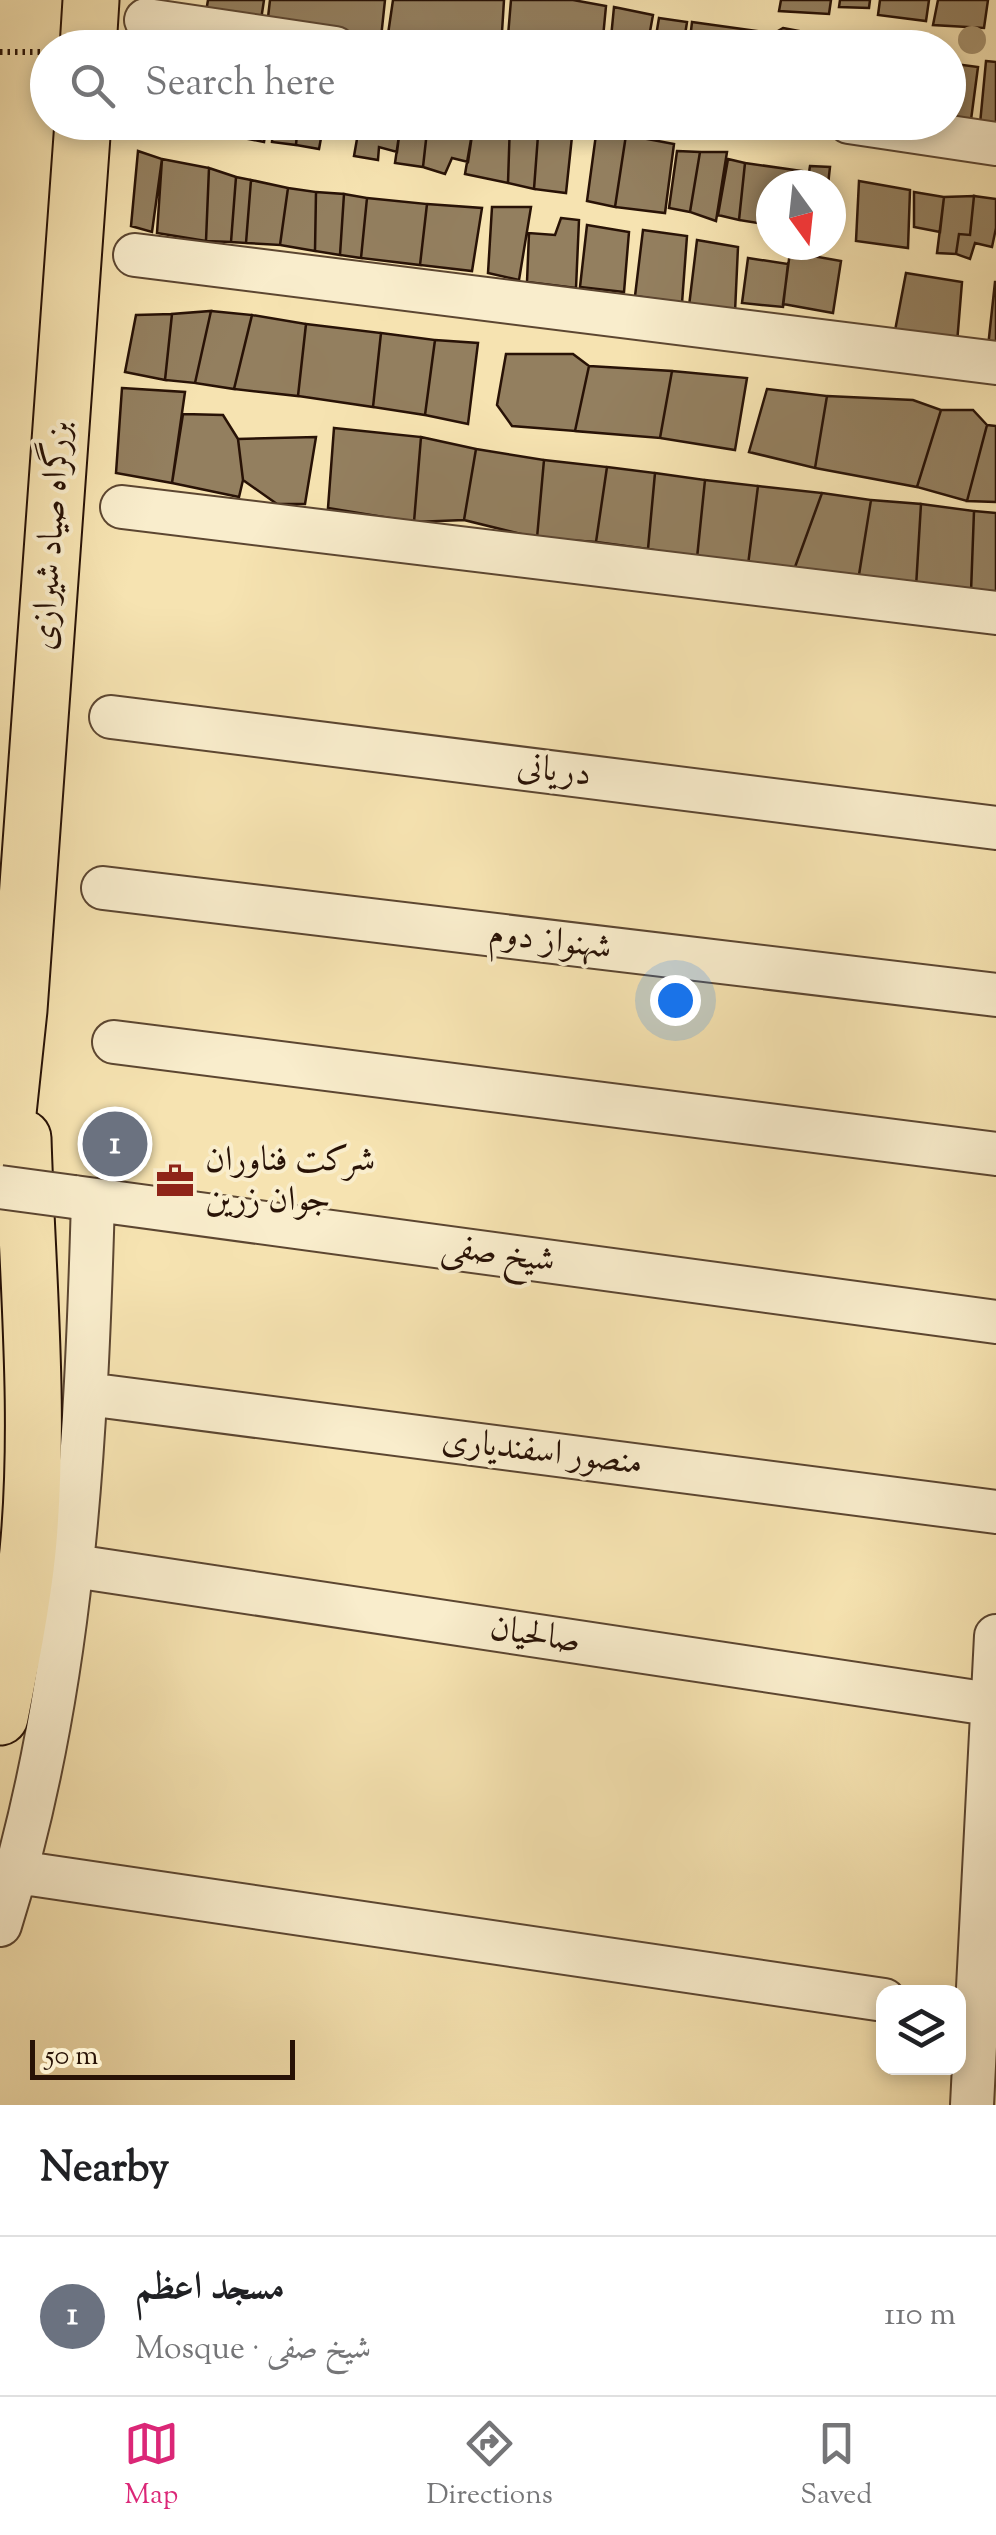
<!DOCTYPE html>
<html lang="en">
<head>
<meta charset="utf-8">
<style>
	body { margin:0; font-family:"Sorts Mill Goudy",Amiri,serif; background:#f2f2f2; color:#202124 }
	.controls { position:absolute; right:30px; bottom:30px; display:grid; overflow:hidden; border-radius:20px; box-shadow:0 5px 15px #0003 }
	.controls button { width:90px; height:90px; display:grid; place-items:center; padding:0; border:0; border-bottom:2px solid #e0e0e0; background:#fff; color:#202124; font:50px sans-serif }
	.compass { position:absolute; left:756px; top:170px; width:90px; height:90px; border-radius:50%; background:#fff; box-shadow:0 5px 15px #0003; rotate:165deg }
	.scale { position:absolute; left:30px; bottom:25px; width:265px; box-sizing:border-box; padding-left:10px; border:5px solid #281206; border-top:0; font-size:28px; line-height:35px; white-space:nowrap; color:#281206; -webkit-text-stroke:8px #f9edcc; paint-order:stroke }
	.you { position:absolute; left:675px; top:1000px; width:35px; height:35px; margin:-25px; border:8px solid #fff; border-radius:50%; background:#1a73e8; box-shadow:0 0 0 15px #1a73e833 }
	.badge { display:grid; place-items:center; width:65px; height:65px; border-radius:50%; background:#db2777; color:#fff; font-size:32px; font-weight:700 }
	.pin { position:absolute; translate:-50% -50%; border:5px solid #fff; box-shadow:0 2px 10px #0006 }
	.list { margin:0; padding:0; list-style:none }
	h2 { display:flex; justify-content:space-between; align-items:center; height:130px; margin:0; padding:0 40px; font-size:42px }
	h2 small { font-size:32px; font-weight:400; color:#757577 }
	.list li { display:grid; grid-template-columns:65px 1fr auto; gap:30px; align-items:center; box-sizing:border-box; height:160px; padding:0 40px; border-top:2px solid #e0e0e0 }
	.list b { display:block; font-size:38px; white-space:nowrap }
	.list p { margin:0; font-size:32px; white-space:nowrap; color:#757577 }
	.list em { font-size:32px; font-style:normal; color:#757577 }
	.icon { flex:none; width:55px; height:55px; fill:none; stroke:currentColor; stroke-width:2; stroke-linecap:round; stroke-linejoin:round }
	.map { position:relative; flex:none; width:996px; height:2105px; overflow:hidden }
	.search { position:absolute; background:#fff; box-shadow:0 5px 15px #0003; left:30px; right:30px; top:30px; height:110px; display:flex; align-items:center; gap:25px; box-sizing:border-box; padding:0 35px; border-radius:55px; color:#757577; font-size:38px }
	.sheet { height:290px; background:#fff }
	nav { display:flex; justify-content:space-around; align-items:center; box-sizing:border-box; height:140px; border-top:2px solid #e0e0e0; background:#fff; font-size:28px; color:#757577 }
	nav a { display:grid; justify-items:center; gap:5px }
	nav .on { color:#db2777 }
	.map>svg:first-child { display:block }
</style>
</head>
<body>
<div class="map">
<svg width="996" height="2105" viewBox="0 0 996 2105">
	<rect width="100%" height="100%" fill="#f6e3b1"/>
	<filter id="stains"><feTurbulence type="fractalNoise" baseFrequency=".002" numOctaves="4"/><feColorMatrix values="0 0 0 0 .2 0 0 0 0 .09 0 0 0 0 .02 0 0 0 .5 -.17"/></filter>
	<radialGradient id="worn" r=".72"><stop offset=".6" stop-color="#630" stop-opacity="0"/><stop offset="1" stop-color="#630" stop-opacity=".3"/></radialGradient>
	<!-- building -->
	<path fill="#937f5f" stroke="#281206" stroke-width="2.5" d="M208,0H264L261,20L206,12Z
		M270,0H385L381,38L267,26Z
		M393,0H504L501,48H444L387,41Z
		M511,0H573L606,6L602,48H507Z
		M781,0H831L829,14L779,11Z
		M840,0H870L869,8L839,7Z
		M880,0H929L926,21L878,15Z
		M938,0H988L984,28L933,25Z
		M614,7L653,15L647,48H610Z
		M659,18L687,22L683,48H654Z
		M692,22L764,32L761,48H689Z
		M783,28L809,33L819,48H769L771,35Z
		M986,61L996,62V126L980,124Z
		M948,63L978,67L971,120L948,118Z
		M143,122H195L193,138L142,129Z
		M244,122H267L264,142L243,138Z
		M274,122H298L296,145L272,142Z
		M298,122H324L319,149L296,145Z
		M360,122H401L397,152L379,147L378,160L354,156Z
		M401,122H428L423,167L395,163Z
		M428,122H474L468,162L452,158L445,174L423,167Z
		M474,122H510L508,183L465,174Z
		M510,122H539L534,189L508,183Z
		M539,122L573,127L566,193L534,189Z
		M597,127L626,135L615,207L587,201Z
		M626,135L674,144L665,213L615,207Z
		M138,151L162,159L152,232L131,226Z
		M677,151L700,152L690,212L669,208Z
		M700,152H727L716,221L690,212Z
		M162,159L209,168L206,241L157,233Z
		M728,159L745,163L739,220L718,215Z
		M745,163L802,171L800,185H771V225L739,220Z
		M810,166L830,167L828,185H807Z
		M209,168L236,177L231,242L206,241Z
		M236,177L251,180L246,243L231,242Z
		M251,180L288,188L280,245L246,243Z
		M859,181L910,190L908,248L856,241Z
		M288,188L316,192L315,251L280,245Z
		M316,192L344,194L340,255L315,251Z
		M914,192L944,197L940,232L914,227Z
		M344,194L367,198L361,258L340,255Z
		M974,196L996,199V228L992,247L975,243L970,259L956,254L959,234L970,235Z
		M974,196L970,235L959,234L956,254L937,253L944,197Z
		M367,198L427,204L420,265L361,258Z
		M427,204L482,208L472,271L420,265Z
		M492,207H531L519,280L488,273Z
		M561,218L579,220L576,288L527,282L529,233L555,235Z
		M587,225L629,232L624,292L580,287Z
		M643,230L687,236L682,303L635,296Z
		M697,240L738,247L735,312L689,306Z
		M790,252L841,261L833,313L783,304Z
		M748,258L788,264L783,307L742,303Z
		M906,273L962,282L957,343L894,336Z
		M995,282H996V347H988Z
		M211,311L252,315L234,389L195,383Z
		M211,311L195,383L165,380L172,314Z
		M172,314L165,380L125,372L136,315Z
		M252,315L306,324L298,396L234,389Z
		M306,324L381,333L373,407L298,396Z
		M381,333L435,340L425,415L373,407Z
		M435,340L478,343L468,424L425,415Z
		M506,354H573L589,366L575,431L512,426L497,405Z
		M589,366L672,371L660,438L575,431Z
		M672,371L747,378L735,450L660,438Z
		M122,388L185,392L172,483L116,473Z
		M767,389L827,396L815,468L749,452Z
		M827,396L913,400L941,410L917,487L815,468Z
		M941,410H973L987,425L967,501L917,487Z
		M183,414L223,415L238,439L243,480L239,497L172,483Z
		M987,425L996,426V502L967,501Z
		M334,428L421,437L414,522L328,508Z
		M316,437L305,504H277L243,480L238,439Z
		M421,437L476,449L464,520L414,522Z
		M476,449L544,460L537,538L464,520Z
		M544,460L607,467L596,542L537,538Z
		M607,467L655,473L648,549L596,542Z
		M655,473L705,480L697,558L648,549Z
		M705,480L758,486L748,565L697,558Z
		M758,486L822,493L791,578L748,565Z
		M822,493L871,500L858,581L791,578Z
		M871,500L921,504L916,587L858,581Z
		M921,504L974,511L971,592L916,587Z
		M974,511L996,513V596L971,592Z"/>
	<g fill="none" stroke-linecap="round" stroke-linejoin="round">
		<!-- minor casing -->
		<g stroke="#5c4631" stroke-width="46">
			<path id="minor" d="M146,20L335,48
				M849,122L996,144
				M135,255L996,363
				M122,507L996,613
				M111,717L996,828
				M103,888L996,995
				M114,1042L996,1154
				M74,1197L996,1322
				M87,1394L996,1512
				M74,1566L996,1705
				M17,1872L884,2000
				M0,1925C74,1690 86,1444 93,1200
				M972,2105L996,1636"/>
		</g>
		<!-- primary casing -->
		<g stroke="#281206" stroke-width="59">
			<path id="primary" d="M0,1717C11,1662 22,1607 28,1551C41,1416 27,1273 23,1138"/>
		</g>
		<!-- trunk casing -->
		<g stroke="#281206" stroke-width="59">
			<path id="trunk" d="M88,48L91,0
				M0,1188L19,1010L83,122"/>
		</g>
		<!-- path -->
		<path stroke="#281206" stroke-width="6" stroke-dasharray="2.5 5" stroke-linecap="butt" d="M0,52H46"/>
		<!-- minor -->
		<use href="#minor" stroke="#f9edcc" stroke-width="42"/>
		<!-- primary -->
		<use href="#primary" stroke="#f6e3b1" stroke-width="55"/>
		<!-- trunk -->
		<use href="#trunk" stroke="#f6e3b1" stroke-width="55"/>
		<!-- minor-bridge casing -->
		<g stroke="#5c4631" stroke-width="46" stroke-linecap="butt">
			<path id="minor-bridge" d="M0,1187L74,1197"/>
		</g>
		<!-- minor-bridge -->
		<use href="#minor-bridge" stroke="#f9edcc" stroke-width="42"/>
	</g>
	<!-- trees -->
	<circle fill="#a6926e" cx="972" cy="40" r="14"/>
	<!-- icons -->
	<defs>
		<g id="office-bare" transform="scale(3)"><path d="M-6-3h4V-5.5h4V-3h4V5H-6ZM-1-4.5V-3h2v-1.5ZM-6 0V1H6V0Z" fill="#8f2418" stroke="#f9edcc" stroke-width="2.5" paint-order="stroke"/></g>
	</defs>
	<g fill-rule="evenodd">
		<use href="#office-bare" x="175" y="1181"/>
	</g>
	<g text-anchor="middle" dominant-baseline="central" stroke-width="8" stroke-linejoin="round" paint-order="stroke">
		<!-- street labels -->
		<g font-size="35" fill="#281206" stroke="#f9edcc">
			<text transform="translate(53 536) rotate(-86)">بزرگراه صیاد شیرازی</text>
			<text transform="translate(554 772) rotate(7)">دریانی</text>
			<text transform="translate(550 942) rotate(7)">شهنواز دوم</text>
			<text transform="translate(498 1255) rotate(8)">شیخ صفی</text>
			<text transform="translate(542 1453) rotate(7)">منصور اسفندیاری</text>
			<text transform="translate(535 1636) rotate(9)">صالحیان</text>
		</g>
		<!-- poi labels -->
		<g font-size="35" fill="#281206" stroke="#f9edcc" text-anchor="start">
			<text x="205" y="1161">شرکت فناوران<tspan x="205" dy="40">جوان زرین</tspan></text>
		</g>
	</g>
	<rect width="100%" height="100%" filter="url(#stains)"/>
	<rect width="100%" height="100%" fill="url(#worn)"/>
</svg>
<div class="controls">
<button><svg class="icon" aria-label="layers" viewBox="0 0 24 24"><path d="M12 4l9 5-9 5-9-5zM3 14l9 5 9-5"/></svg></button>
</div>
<svg class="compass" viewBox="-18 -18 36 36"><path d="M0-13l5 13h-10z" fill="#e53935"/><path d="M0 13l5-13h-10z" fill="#757577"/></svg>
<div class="scale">50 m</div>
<div class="you"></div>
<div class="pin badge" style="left:115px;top:1144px;background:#6b7280">1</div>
<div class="search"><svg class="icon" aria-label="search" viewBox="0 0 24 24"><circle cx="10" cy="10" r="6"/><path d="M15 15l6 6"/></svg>Search here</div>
</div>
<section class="sheet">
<h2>Nearby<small></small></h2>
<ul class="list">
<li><span class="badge" style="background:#6b7280">1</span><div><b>مسجد اعظم</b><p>Mosque · شیخ صفی</p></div><em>110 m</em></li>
</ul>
</section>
<nav>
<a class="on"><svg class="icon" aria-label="map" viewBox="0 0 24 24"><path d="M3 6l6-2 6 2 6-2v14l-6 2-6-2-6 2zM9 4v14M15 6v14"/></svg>Map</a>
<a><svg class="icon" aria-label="directions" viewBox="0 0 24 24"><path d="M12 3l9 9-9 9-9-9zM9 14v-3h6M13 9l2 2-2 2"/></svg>Directions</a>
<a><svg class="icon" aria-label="saved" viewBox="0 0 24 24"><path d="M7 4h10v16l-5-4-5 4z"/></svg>Saved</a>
</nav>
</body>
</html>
